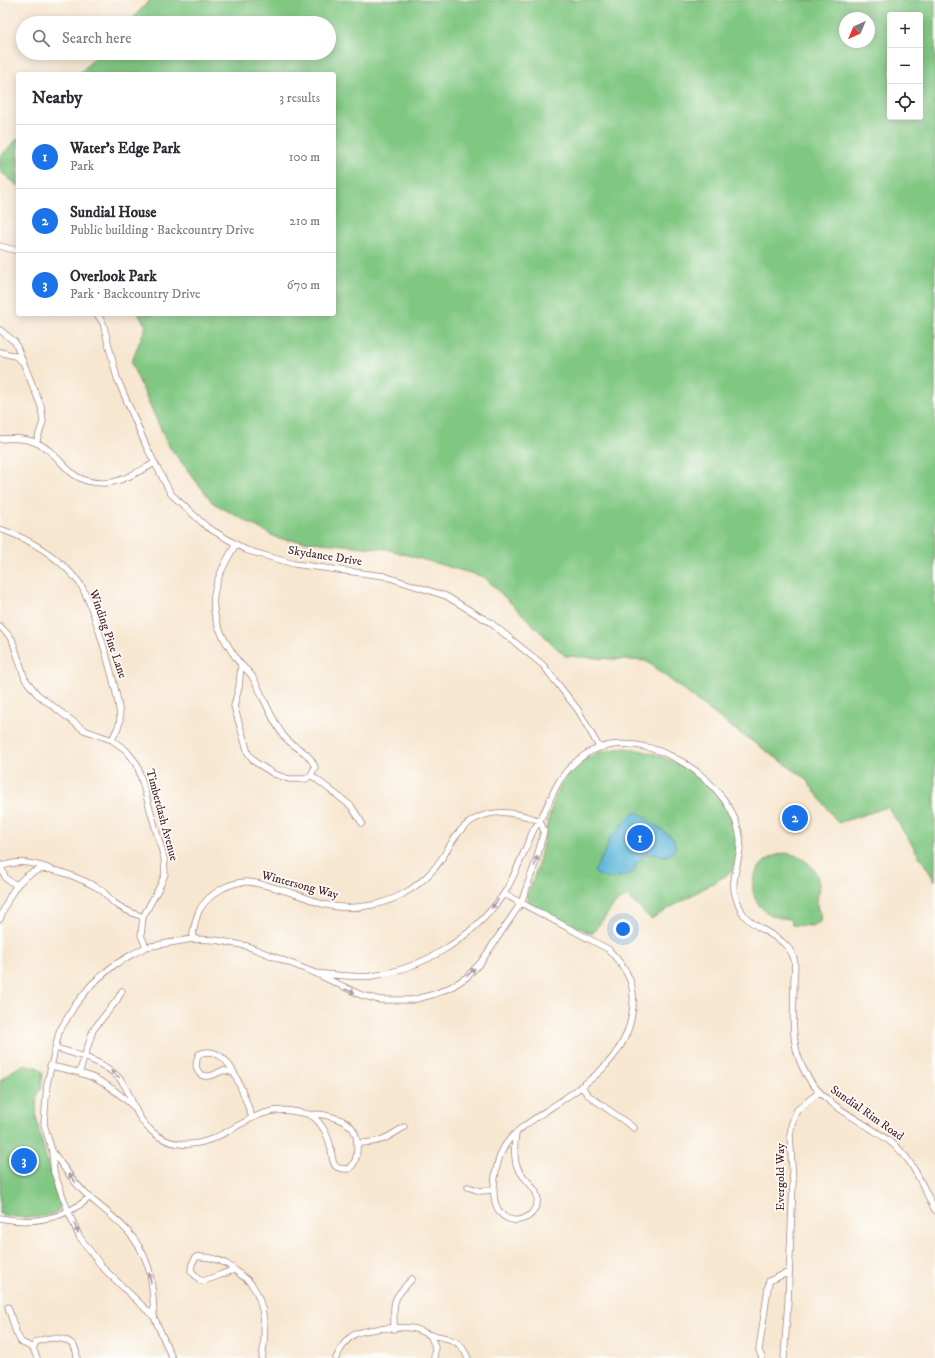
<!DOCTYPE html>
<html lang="en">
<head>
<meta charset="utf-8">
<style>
	body { margin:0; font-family:"IM FELL DW Pica",serif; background:#f2f2f3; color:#2b2b33 }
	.controls { position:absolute; right:12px; top:12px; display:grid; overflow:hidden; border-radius:4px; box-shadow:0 2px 10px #0003 }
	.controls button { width:36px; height:36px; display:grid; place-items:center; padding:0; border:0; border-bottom:1px solid #e1e1e2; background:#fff; color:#2b2b33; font:20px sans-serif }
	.compass { position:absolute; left:839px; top:12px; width:36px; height:36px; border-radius:50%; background:#fff; box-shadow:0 2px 10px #0003; rotate:224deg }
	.you { position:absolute; left:623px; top:929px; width:14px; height:14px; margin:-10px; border:3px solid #fff; border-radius:50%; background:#1a73e8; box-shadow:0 0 0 6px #1a73e833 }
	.badge { display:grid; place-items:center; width:26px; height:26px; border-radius:50%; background:#1a73e8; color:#fff; font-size:13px; font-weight:700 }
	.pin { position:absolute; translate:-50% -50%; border:2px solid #fff; box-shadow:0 1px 4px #0006 }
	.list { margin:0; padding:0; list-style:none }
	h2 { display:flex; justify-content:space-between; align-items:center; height:52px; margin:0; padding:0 16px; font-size:17px }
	h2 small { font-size:13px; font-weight:400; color:#7c7c81 }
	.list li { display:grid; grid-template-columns:26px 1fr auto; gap:12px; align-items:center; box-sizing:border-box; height:64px; padding:0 16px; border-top:1px solid #e1e1e2 }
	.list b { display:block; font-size:15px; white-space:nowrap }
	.list p { margin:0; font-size:13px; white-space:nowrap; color:#7c7c81 }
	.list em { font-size:13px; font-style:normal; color:#7c7c81 }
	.icon { flex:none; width:22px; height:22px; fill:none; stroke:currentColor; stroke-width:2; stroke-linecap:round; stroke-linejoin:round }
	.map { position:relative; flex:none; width:935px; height:1358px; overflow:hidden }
	.search { position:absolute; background:#fff; box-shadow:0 2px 10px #0003; left:16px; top:16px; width:320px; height:44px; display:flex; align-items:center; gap:10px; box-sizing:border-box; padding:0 14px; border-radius:22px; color:#7c7c81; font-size:15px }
	.panel { position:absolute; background:#fff; box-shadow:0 2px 10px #0003; left:16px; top:72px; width:320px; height:244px; border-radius:4px }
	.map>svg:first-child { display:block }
</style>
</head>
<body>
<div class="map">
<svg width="935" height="1358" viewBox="0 0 935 1358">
	<rect width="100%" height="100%" fill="#fdfcf7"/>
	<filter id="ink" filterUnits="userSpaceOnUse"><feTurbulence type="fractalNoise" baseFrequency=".025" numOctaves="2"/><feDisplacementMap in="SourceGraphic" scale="8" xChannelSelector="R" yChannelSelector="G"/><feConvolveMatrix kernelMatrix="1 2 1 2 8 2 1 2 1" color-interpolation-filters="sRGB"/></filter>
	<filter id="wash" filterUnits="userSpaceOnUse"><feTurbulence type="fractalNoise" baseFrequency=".012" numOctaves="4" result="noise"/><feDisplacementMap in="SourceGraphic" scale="16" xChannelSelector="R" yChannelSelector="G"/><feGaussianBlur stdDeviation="0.9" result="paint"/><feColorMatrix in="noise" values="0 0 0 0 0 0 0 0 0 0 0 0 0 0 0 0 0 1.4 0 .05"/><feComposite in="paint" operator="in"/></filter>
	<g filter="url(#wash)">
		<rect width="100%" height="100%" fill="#f7e7d1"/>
		<!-- green -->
		<path fill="#80c782" stroke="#657356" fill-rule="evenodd" d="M150,0H935V881L888,807L838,823L804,777L730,726L646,661L565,656L484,577L386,549L279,539L213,503L168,445L131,363L146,326L138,314H334V74H79L99,53H329V23H128ZM890,15H920V117H890ZM845,18H869V42H845Z
			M18,138V186L0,171V157Z
			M625,748C673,753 734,788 737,842C738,852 734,863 732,872L651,919L627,896L615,904L592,934L530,904L526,896C530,886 535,875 538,865C552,809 553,753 625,748Z
			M786,853C804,856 819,868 819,888C818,899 814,905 821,915L820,922L811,926L792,925L790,919C743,918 739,860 786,853Z
			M22,1066C31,1065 37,1065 43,1072L41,1089L37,1094L36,1116L39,1131L55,1191L61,1204L57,1213C39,1219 18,1219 0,1214V1081L14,1070Z"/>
		<!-- water -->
		<path fill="#5eb7db" stroke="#546b83" d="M638,812L674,839L676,848L668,856L646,854L635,865L634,872C620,877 607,883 594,872L608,846L609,838C622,831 624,816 638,812Z"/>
	</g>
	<g filter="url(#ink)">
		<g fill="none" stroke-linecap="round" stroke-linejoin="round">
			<!-- street casing -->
			<g stroke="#a0837e" stroke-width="7">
				<path id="street" d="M0,246L18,251
					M97,314L103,323L117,378L147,448L171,494L207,527L246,550L294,564L384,576L446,596L491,623L543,665L578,710L599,747
					M0,330L15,342L41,406L43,422L36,443
					M0,352L15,356L23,362
					M0,439C11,438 26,438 37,443C64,455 65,483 103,483C121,483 139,471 155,463
					M0,529C30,539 57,556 78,581C92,598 120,697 120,720C120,726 114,734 112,740
					M236,544C208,591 204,611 236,658C240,665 248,670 252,676C263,695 270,717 283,735C293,749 308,749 315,767L311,775L306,779H289L274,774L255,762L248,753L234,706L239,687L241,665
					M0,626L12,639L25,679L37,694L84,730L112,740L126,750L137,764L164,858L165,874L160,886L143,917L141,935L146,947
					M311,775L351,806L362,823
					M0,864L6,879L17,885
					M0,867C17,860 30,862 48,868
					M504,894L608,949C629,971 638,987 631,1019C622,1063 581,1088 546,1111C531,1121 516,1130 506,1144C498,1156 495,1172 494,1187C493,1200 497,1218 513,1220C520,1221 528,1218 532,1213C549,1190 522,1183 516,1164C514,1153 514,1144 516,1134
					M0,919C7,900 17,876 39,870C54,866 86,881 100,889C105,892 108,898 113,902C121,909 132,913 143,917
					M192,939C194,929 195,918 200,909C209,894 230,881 248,882C267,884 287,891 304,897C312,900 319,904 327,905C340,908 354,908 366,906C391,903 415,890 432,871C442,861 448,847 456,836C477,807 510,809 540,821
					M315,973C334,975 353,978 372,976C425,968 472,938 503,895C514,879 525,848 534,829C552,805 551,782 578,760C630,716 726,772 739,832C745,855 728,876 736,898C738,903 741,911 744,915C757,932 788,936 794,959C796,965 794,975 794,981C794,1008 790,1039 801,1064C819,1107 860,1117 893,1144C913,1159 923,1188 935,1210
					M56,1048C78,1055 104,1061 120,1079C127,1087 130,1097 134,1106C142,1126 159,1142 181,1144C226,1148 250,1101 297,1112C301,1113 308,1113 312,1116C322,1123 329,1137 331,1149C333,1163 332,1170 349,1169C355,1164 357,1158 357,1150C358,1130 351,1122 332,1117C325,1115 319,1113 311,1115
					M50,1066C88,1073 104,1079 133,1106
					M80,1071L93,1030L117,1000L122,991
					M234,1073C230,1072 225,1070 222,1071C218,1072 216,1074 213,1075C197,1080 193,1066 199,1054C230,1041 243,1095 252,1117
					M581,1086L588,1095L634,1128
					M357,1143C379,1143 386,1139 404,1127
					M53,1152C64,1168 75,1184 89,1197C114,1218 137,1233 148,1266C153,1282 153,1300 154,1317
					M468,1187L480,1191L493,1190
					M0,1218C32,1225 65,1219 90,1197
					M235,1270C223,1272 213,1280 201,1281L191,1271L192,1264L196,1257C211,1256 224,1261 235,1270C240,1275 248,1279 252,1285C266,1304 266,1336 262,1358
					M8,1307L16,1332L21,1342L33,1348
					M394,1329C394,1299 391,1301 412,1279
					M430,1335L435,1346L434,1358
					M37,1358L33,1348L36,1342C52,1335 77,1336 77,1358
					M172,1358L154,1317L103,1268L79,1236L68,1211L54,1172L52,1151L44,1124L47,1084L59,1032L75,1005L92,984L114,965L131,955L146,947L192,939L216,940L247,946L315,973L361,995L380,1000H412L435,994L453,986L467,977L481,962L521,903L536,861L544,831L540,821
					M336,1358C341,1349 344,1341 352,1336C362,1328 404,1326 416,1329C421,1331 426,1334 431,1335C441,1337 451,1338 460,1345C463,1348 466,1354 468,1358
					M762,1358L759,1350L769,1281L789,1272
					M784,1358L788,1302L793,1183L790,1135L792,1123L797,1110L818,1093"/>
			</g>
			<!-- street -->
			<use href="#street" stroke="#fff" stroke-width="5.5"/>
		</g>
		<!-- one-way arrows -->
		<defs><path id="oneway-solid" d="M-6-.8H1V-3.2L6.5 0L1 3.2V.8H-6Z"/></defs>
		<g fill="#ae9aa0">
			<use href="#oneway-solid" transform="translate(536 861) rotate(-73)"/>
			<use href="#oneway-solid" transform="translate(495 904) rotate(129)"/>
			<use href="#oneway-solid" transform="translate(471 972) rotate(-44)"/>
			<use href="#oneway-solid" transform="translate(350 991) rotate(23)"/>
			<use href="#oneway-solid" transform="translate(115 1074) rotate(-139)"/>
			<use href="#oneway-solid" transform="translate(72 1178) rotate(-129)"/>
			<use href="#oneway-solid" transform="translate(76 1228) rotate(66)"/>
			<use href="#oneway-solid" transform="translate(150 1278) rotate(-102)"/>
		</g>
	</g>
	<g text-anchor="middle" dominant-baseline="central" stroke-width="3.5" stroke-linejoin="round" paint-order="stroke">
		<!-- street labels -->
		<g font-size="12" fill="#4a1f2b" stroke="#fdfcf7">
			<text transform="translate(325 556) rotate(9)">Skydance Drive</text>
			<text transform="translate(108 634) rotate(71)">Winding Pine Lane</text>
			<text transform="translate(162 815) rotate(75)">Timberdash Avenue</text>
			<text transform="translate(300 885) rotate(15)">Wintersong Way</text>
			<text transform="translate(867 1113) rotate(35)">Sundial Rim Road</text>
			<text transform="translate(780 1177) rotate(-90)">Evergold Way</text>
		</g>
	</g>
</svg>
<div class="controls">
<button>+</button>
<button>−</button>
<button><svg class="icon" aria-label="locate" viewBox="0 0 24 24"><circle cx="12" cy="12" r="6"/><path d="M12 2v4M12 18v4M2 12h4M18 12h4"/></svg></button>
</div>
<svg class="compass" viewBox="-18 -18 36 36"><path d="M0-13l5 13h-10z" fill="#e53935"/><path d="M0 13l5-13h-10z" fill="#7c7c81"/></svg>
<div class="you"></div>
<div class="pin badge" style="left:640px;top:838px">1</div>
<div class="pin badge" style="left:795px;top:818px">2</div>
<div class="pin badge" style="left:24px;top:1161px">3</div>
<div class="search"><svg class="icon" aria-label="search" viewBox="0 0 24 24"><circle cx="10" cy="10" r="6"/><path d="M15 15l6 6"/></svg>Search here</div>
<section class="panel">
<h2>Nearby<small>3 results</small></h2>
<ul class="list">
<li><span class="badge">1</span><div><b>Water's Edge Park</b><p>Park</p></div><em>100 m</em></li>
<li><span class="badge">2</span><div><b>Sundial House</b><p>Public building · Backcountry Drive</p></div><em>210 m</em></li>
<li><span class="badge">3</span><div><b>Overlook Park</b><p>Park · Backcountry Drive</p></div><em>670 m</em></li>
</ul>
</section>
</div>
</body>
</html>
